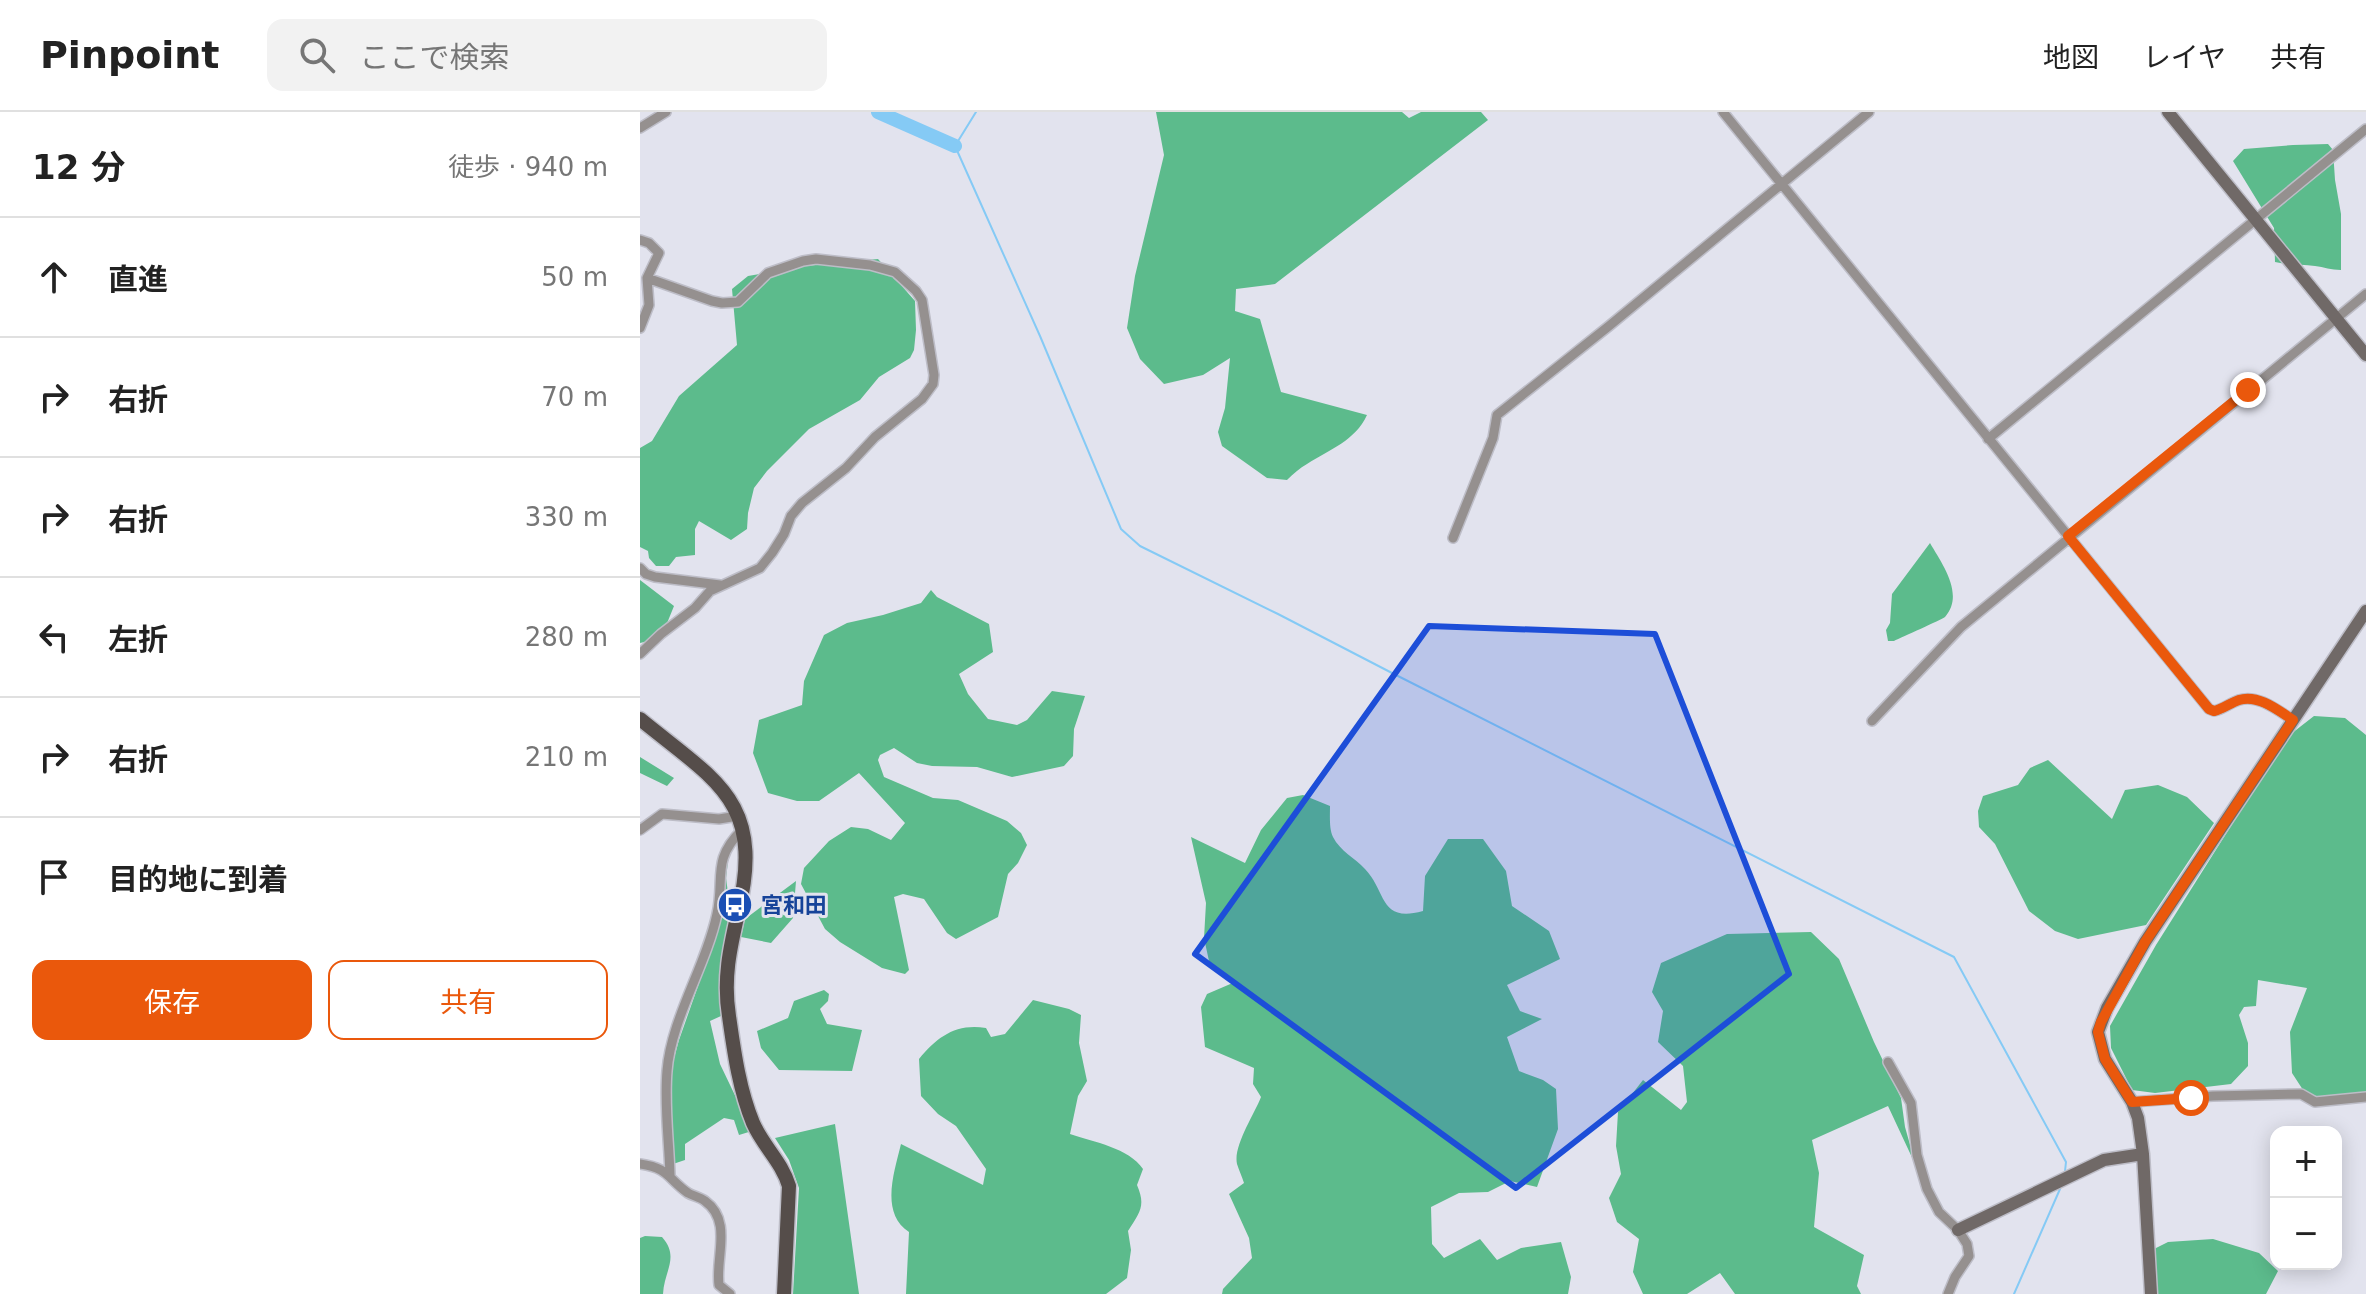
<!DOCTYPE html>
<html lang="ja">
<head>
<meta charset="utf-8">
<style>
	body { margin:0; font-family:"DejaVu Sans","Noto Sans JP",sans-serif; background:#f2f2f2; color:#222 }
	.controls { position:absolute; right:24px; bottom:24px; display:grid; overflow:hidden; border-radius:16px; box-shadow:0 4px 20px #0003 }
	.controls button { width:72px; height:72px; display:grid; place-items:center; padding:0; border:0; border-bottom:2px solid #e0e0e0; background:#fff; color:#222; font:40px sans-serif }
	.stop { position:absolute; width:24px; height:24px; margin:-18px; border:6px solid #ea580c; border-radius:50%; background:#fff }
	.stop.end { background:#ea580c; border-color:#fff; box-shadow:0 2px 8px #0008 }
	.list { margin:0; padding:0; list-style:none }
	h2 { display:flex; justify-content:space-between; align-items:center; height:104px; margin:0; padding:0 32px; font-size:34px }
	h2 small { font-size:26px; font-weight:400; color:#767676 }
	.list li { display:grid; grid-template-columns:52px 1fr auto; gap:24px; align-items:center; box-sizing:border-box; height:120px; padding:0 32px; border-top:2px solid #e0e0e0 }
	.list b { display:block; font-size:30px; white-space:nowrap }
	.list em { font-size:26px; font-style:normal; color:#767676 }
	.actions { display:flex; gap:16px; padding:24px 32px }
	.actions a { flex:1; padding:18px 0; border:2px solid #ea580c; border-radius:16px; text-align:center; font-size:28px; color:#ea580c }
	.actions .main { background:#ea580c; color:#fff }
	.icon { flex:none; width:44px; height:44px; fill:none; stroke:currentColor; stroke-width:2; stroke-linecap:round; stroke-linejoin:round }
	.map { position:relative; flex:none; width:1726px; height:1182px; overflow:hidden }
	header { display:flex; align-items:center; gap:48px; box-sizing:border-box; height:112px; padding:0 40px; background:#fff; border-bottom:2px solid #e0e0e0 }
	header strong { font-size:38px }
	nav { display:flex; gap:44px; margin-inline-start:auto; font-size:28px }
	.search { width:560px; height:72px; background:#f2f2f2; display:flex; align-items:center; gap:20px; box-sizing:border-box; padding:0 28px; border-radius:16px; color:#767676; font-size:30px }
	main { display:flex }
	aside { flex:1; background:#fff }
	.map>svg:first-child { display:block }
</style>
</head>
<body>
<header>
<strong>Pinpoint</strong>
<div class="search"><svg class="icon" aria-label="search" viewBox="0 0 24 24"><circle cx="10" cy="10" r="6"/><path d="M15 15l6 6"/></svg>ここで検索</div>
<nav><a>地図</a><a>レイヤ</a><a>共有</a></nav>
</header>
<main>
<aside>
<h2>12 分<small>徒歩 · 940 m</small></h2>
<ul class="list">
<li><svg class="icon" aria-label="ahead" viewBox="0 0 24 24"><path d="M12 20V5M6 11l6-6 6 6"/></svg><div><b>直進</b></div><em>50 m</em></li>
<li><svg class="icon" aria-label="right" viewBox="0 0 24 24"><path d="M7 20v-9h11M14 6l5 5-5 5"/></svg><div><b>右折</b></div><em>70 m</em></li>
<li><svg class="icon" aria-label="right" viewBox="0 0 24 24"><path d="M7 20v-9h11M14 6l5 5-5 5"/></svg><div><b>右折</b></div><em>330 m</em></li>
<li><svg class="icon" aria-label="left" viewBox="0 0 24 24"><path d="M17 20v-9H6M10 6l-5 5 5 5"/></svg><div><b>左折</b></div><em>280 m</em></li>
<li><svg class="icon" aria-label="right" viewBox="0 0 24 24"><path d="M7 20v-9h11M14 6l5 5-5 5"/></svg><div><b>右折</b></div><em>210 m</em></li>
<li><svg class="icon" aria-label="arrive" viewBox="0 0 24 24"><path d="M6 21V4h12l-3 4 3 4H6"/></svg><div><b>目的地に到着</b></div></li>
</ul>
<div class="actions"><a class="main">保存</a><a>共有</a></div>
</aside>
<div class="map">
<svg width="1726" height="1182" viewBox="0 0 1726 1182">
	<rect width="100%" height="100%" fill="#e2e3ee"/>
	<!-- forest -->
	<path fill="#5cbb8c" d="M516,0H762L769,6L781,0H841L848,8L635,172L596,177L595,199L620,207L641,280L727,303C715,329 690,337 667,352C660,356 653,362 647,368L627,366L582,334L578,320L585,296L590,246L563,263L524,272L500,247L487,216L495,164L524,43Z
		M1688,32L1693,38L1695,68L1701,102V158C1691,158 1684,155 1675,154C1662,152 1649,153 1635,150L1634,116L1593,49L1604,37L1653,33Z
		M238,147L275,189L276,218L274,238L270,246L239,265L220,288L169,317L127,359L114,376L108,401L107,417L91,428L59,409L55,417V443L36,445L29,454H16L9,446L8,439L0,435V336L12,329L39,284L97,233L92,177L108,164L165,154Z
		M1290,431C1302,452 1325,482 1305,505C1301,508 1262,525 1254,529H1248L1246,518L1250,511L1252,482Z
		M0,468L34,494L21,526L0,531Z
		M291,478L297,485L349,512L353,540L319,562L328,582L348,607L377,613L387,608L412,579L445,584L434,617L433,644L424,654L372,665L337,655L292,654L277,651L254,636L240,643L238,648L244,665L293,686L318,688L367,709L381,721L387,733L378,751L368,762L358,805L316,827L307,821L284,787L263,782L254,785L269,858L265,862L242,856L200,830L185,817L161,772L164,756L189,729L211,715L228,717L251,728L265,711L219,661L179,689H157L128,681L113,641L119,608L162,593L164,569L184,523L207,511L243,503L281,491Z
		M1674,604L1705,606L1726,623V982L1681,986L1665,981L1652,961L1650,920L1667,876L1618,868L1616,894L1604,895L1599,903L1608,931V954L1591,972L1515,981L1492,978L1471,936L1470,914L1516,833L1647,625Z
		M0,645L34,666L27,674L0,661Z
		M1408,648L1472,707L1485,678L1518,673L1547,685L1574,711L1506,813L1438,827L1415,819L1389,799L1355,732L1339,715L1338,699L1343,684L1378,673L1390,656Z
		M663,683L690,694C690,703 689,717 693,725C700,739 715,746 725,757C747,780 739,811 783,799L785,764L808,727H843L866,759L872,794L909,819L920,847L867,873L880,899L902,907L867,925L879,959L903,968L916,977L918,1017L897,1075L870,1069L848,1080L819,1081L791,1095L792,1132L804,1146L840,1127L857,1148L881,1136L921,1130L931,1165L928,1182H582L583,1177L612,1146L609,1126L589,1082L604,1071C602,1065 599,1058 597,1052C593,1034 614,1003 621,985L613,972L614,956L565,935L561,895L567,882L595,870L569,849L564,826L566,791L551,725L605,751L621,718L647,686Z
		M89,741L86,766L91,803L86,820L79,867L81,904L70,909L80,952L112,1019L99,1023L94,1008L84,1006L45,1032V1048L33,1052L30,961L39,928L69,843L81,760Z
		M156,769L153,806L131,831L101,825L105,807Z
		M1171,820L1199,847L1234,930L1261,986L1265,1015L1276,1054L1248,994L1172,1028L1179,1061L1174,1115L1224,1143L1217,1174L1221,1182H1095L1080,1161L1047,1182H1003L993,1160L999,1127L977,1110L969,1086L981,1062L976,1034L978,1000L1003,968L1041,998L1047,990L1043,954L1018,930L1023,899L1012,880L1021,851L1087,822Z
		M184,878L189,882L188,889L180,897L187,912L222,918L212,959L139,958L121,936L117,919L148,906L154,889Z
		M393,888L429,897L441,903L439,931L447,969L438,984L430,1022C454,1030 489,1036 503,1057L497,1073C506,1094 500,1100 488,1119L491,1138L487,1166L466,1182H266L269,1120C240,1101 254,1061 261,1032L343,1073L346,1057L316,1014L298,1002L281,984L279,947C297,925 316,911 346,916L351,925L365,922Z
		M195,1012L219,1182H153L159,1076L149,1048L135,1026Z
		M5,1124L22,1125C40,1145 24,1159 23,1182H0V1126Z
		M1573,1127L1619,1141L1638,1159L1626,1182H1517L1514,1137L1528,1130Z"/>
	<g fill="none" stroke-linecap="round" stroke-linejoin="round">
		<!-- stream -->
		<path stroke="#85caf5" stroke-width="2" d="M336,0L315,34L400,224L481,417L500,434L638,502L752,561L1314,845L1426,1050L1425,1059
			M1374,1182L1420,1077"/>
		<!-- river -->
		<path stroke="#85caf5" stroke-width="14" d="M238,0L315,34"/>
		<!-- street casing -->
		<g stroke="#bdbdc7" stroke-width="12">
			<path id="street" d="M1083,0L1569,597L1574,599C1583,597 1590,591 1599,588C1618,582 1637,598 1653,608
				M0,16L26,0
				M0,128L9,131L19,141L7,166L9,193L0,216
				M1348,327L1726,17
				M813,426L853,326L857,303L969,214L1229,0
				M0,456L6,462L15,465L80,473
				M0,542L21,522L55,496L70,479L120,456L132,441L144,422L151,404L162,391L206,356L235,325L282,287L293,272L294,263L282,188L276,179L255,160L230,153L176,147L163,149L128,161L98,190L82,191L72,189L7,166
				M1232,609L1321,515L1726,182
				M0,718L22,702L79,707L98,704
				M1248,950L1271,991L1277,1043L1287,1077L1299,1100L1318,1118L1327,1132L1329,1144L1315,1165L1308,1182
				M1492,990L1573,984L1661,982L1675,990L1726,985
				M0,1052C29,1056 27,1066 48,1081C53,1084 60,1085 65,1089C93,1109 75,1146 79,1173L90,1182
				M30,1063C29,1029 24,993 27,959C31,907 66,854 77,802C85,767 71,748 102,718"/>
		</g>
		<!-- secondary casing -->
		<g stroke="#bdbdc7" stroke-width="15">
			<path id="secondary" d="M1528,0L1726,243
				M1318,1118L1464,1048L1503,1042
				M1511,1182L1503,1042L1498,1006L1492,990L1465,947L1458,920L1467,896L1505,830L1726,499"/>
		</g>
		<!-- primary casing -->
		<g stroke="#bdbdc7" stroke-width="17">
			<path id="primary" d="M0,607C77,670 125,689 98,801C90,836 83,867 89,904C94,939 99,977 113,1011C123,1034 142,1050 149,1074L144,1182"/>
		</g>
		<!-- street -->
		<use href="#street" stroke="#95908f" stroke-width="9"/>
		<!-- secondary -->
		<use href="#secondary" stroke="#706967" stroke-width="12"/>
		<!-- primary -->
		<use href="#primary" stroke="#554d4a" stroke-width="14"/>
	</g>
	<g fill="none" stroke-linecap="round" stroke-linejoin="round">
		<!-- route -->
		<path stroke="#ea580c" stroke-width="10" d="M1551,986L1492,990L1465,947L1458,920L1461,910L1505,830L1653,608C1638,598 1618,582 1599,588C1590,591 1583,597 1574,599L1569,597L1428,424L1608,278"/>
	</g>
	<!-- marked area -->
	<path fill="#1d4ed8" fill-opacity="0.2" stroke="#1d4ed8" stroke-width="6" stroke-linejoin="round" d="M789,514L1015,522L1149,862L876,1076L555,842Z"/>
	<!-- icons -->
	<defs>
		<g id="bus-disc" transform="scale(1.8)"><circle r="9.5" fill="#1a4fb4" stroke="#e2e3ee"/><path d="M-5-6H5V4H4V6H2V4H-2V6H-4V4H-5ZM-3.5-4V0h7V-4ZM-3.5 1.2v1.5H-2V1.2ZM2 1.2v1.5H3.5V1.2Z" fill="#fff"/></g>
	</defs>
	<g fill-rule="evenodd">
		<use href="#bus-disc" x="95" y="793"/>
	</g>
	<g text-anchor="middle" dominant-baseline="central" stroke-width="6" stroke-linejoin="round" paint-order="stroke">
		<!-- transit labels -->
		<g font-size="22" font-weight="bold" fill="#164399" stroke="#e2e3ee" text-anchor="start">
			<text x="121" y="793">宮和田</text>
		</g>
	</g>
</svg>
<div class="controls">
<button>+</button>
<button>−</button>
</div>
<div class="stop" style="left:1551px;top:986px"></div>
<div class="stop end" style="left:1608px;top:278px"></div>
</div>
</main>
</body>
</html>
